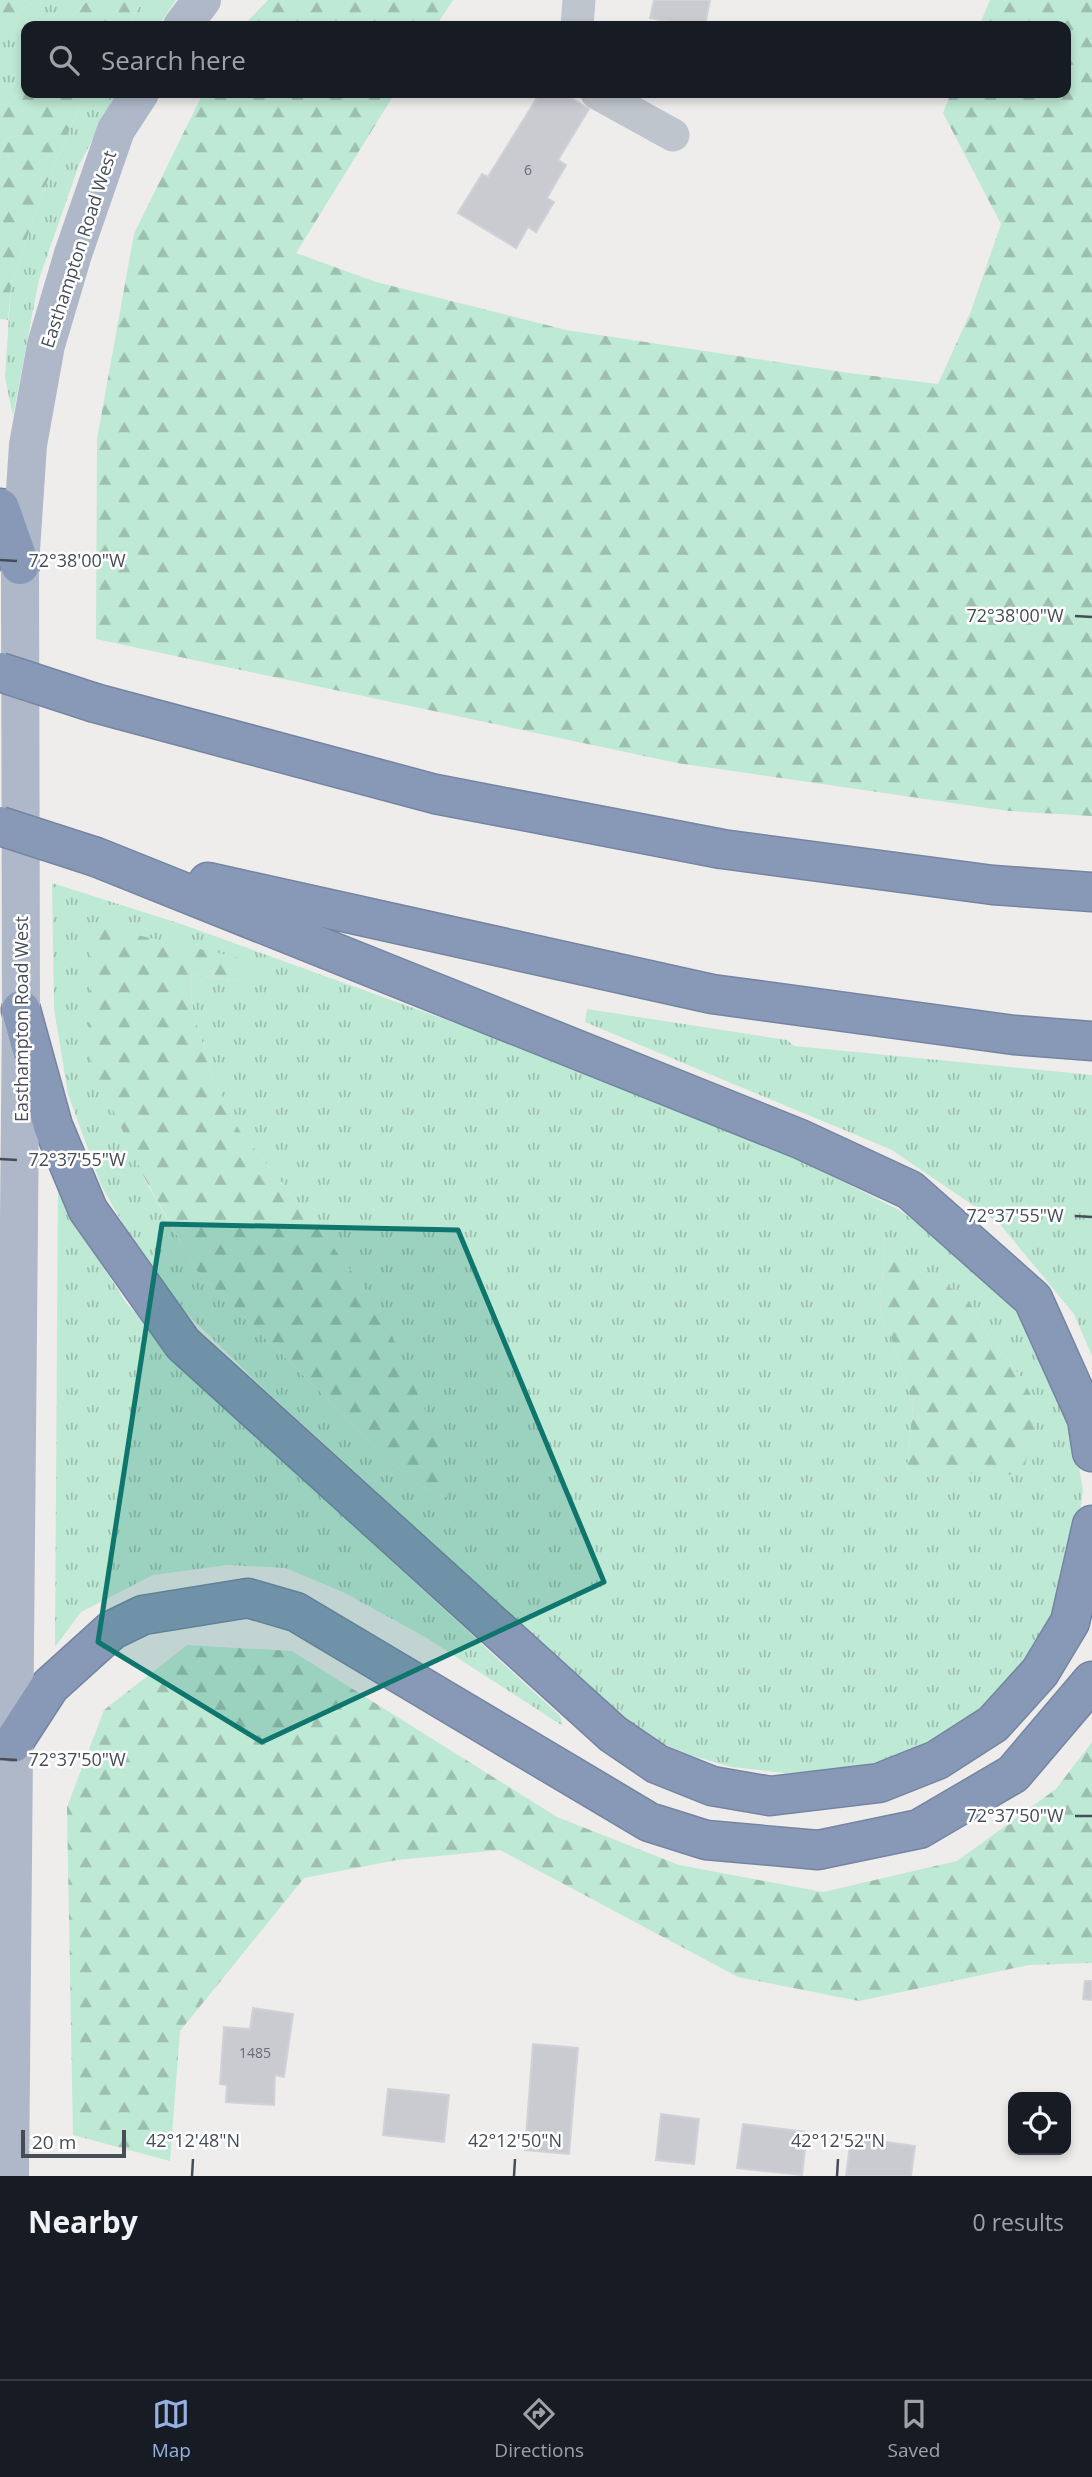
<!DOCTYPE html>
<html lang="en">
<head>
<meta charset="utf-8">
<style>
	body { margin:0; font-family:"Open Sans",sans-serif; background:#20242c; color:#f1f3f6 }
	.controls { position:absolute; right:21px; bottom:21px; display:grid; overflow:hidden; border-radius:14px; box-shadow:0 4px 10px #0003 }
	.controls button { width:63px; height:63px; display:grid; place-items:center; padding:0; border:0; border-bottom:2px solid #363941; background:#171b24; color:#f1f3f6; font:35px sans-serif }
	.scale { position:absolute; left:21px; bottom:18px; width:105px; box-sizing:border-box; padding-left:7px; border:4px solid #464d57; border-top:0; font-size:19px; line-height:24px; white-space:nowrap; color:#464d57; -webkit-text-stroke:5px #fff; paint-order:stroke }
	.list { margin:0; padding:0; list-style:none }
	h2 { display:flex; justify-content:space-between; align-items:center; height:91px; margin:0; padding:0 28px; font-size:30px }
	h2 small { font-size:23px; font-weight:400; color:#9ea1a6 }
	.icon { flex:none; width:38px; height:38px; fill:none; stroke:currentColor; stroke-width:2; stroke-linecap:round; stroke-linejoin:round }
	.map { position:relative; flex:none; width:1092px; height:2176px; overflow:hidden }
	.search { position:absolute; background:#171b24; box-shadow:0 4px 10px #0003; left:21px; right:21px; top:21px; height:77px; display:flex; align-items:center; gap:18px; box-sizing:border-box; padding:0 24px; border-radius:14px; color:#9ea1a6; font-size:26px }
	.sheet { height:203px; background:#171b24 }
	nav { display:flex; justify-content:space-around; align-items:center; box-sizing:border-box; height:98px; border-top:2px solid #363941; background:#171b24; font-size:19px; color:#9ea1a6 }
	nav a { display:grid; justify-items:center; gap:4px }
	nav .on { color:#97b0e2 }
	.map>svg:first-child { display:block }
</style>
</head>
<body>
<div class="map">
<svg width="1092" height="2176" viewBox="0 0 1092 2176">
	<defs>
		<pattern id="grass-tufts" width="24" height="20" patternUnits="userSpaceOnUse" patternTransform="scale(1.75)"><rect width="24" height="20" fill="#bee9d4"/><path d="M3 7l-1-3M5 7V3M7 7l1-3M15 17l-1-3M17 17v-4M19 17l1-3" fill="none" stroke="#9cbfaf"/></pattern>
		<pattern id="forest-firs" width="22" height="20" patternUnits="userSpaceOnUse" patternTransform="scale(1.75)"><rect width="22" height="20" fill="#bee9d4"/><path d="M5 1l3.5 6h-7zM16 11l3.5 6h-7z" fill="#9cbfaf"/></pattern>
	</defs>
	<rect width="100%" height="100%" fill="#efecec"/>
	<!-- grass -->
	<path fill="url(#grass-tufts)" fill-rule="evenodd" d="M35,0H88L63,26H26V88L0,111V29Z
		M143,0H176L158,26H127Z
		M87,93H117L79,165L39,279L13,416L5,377L11,287L39,201L80,105Z
		M52,883L181,924L640,1090L754,1137L899,1210L964,1259L1021,1316L1071,1423L1083,1490L1076,1544L1059,1603L1032,1656L991,1701L945,1735L896,1757L839,1771L785,1773L732,1767L689,1755L643,1735L497,1605L387,1501L263,1388L185,1312L137,1249L101,1185L68,1094L54,1008ZM92,925L245,982L190,974L193,1013L214,1079L239,1130L314,1222L380,1309L448,1498L412,1482L198,1272L144,1179ZM885,1242L969,1301L990,1338L1022,1378L907,1470L913,1404L891,1337L880,1315Z
		M587,1009L787,1040L794,1046L1092,1075V1356L1074,1314L999,1223L892,1150L585,1022Z
		M58,1185L89,1245L127,1304L189,1369L350,1523L560,1716L563,1726L425,1637L343,1592L285,1568L228,1565L153,1575L81,1612L55,1647Z"/>
	<!-- forest -->
	<path fill="url(#forest-firs)" d="M0,0H35L0,29Z
		M88,0H143L127,26H63Z
		M268,0H453L436,26H243Z
		M990,0H1092V816L1008,811L677,763L96,639L97,439L134,234L203,93H395L296,253L376,282L566,330L849,373L938,384L971,311L1001,224L943,113L951,93H1066V26H979Z
		M26,88V93H87L80,105L39,201L11,287L8,320L0,319V111Z
		M92,925L258,962L245,982L190,974L193,1013L214,1079L239,1130L314,1222L380,1309L443,1451L448,1498L412,1482L198,1272L145,1179L88,1056Z
		M885,1242L969,1301L990,1338L1022,1378L1040,1413L1022,1475L907,1471L913,1404L891,1337L880,1315Z
		M187,1645L292,1651L557,1817L679,1865L823,1892L957,1861L1056,1789L1092,1742V1963L1029,1965L859,2001L738,1977L500,1850L397,1860L304,1878L180,2031L170,2161L73,2135L67,1807L104,1710Z"/>
	<!-- building -->
	<path fill="#cacbd1" stroke="#d1d2d7" stroke-width="2" d="M654,0H710L705,26H690L650,18Z
		M540,93H563L589,109L558,160L566,165L547,198L554,202L536,232L528,227L516,248L458,213L482,174L488,177Z
		M1085,1981H1092V2000L1083,1999Z
		M253,2008L293,2014L284,2077L275,2075L274,2105L226,2102L227,2085L220,2084L224,2027L250,2029Z
		M533,2044L578,2048L569,2154L525,2150Z
		M388,2089L449,2095L444,2142L383,2135Z
		M661,2114L699,2119L694,2164L656,2160Z
		M743,2124L807,2132L802,2175L737,2168Z
		M851,2137L915,2146L911,2176H846Z"/>
	<g fill="none" stroke-linecap="round" stroke-linejoin="round">
		<!-- highway casing -->
		<g stroke="#7485a2" stroke-width="41">
			<path id="highway" d="M0,508L20,565
				M95,703L435,794L722,849L993,885L1092,892
				M96,857L800,1139L910,1190L1033,1299L1087,1419L1092,1452
				M208,882L712,994L1014,1035L1092,1041
				M21,1010L53,1126L88,1210L183,1344L613,1734L657,1764L712,1786L770,1796L879,1783L937,1760L993,1724L1040,1672L1070,1622L1092,1525
				M13,1743L50,1686L112,1630L143,1615L248,1598L296,1612L649,1822L706,1840L818,1850L919,1829L1013,1774L1092,1681"/>
		</g>
		<!-- street -->
		<path stroke="#bec5cd" stroke-width="33" d="M577,26L579,0
			M597,93L673,135"/>
		<!-- primary -->
		<path stroke="#aeb8c9" stroke-width="38" d="M182,26L202,0
			M10,2176L21,1010L20,565L28,445L46,345L73,254L116,130L140,93"/>
		<!-- highway -->
		<use href="#highway" stroke="#8899b7" stroke-width="38"/>
		<!-- highway-bridge casing -->
		<g stroke="#7485a2" stroke-width="41" stroke-linecap="butt">
			<path id="highway-bridge" d="M0,672L95,703
				M0,826L96,857"/>
		</g>
		<!-- highway-bridge -->
		<use href="#highway-bridge" stroke="#8899b7" stroke-width="38"/>
	</g>
	<!-- marked area -->
	<path fill="#0f766e" fill-opacity="0.2" stroke="#0f766e" stroke-width="5" stroke-linejoin="round" d="M162,1224L458,1230L604,1582L262,1742L98,1642Z"/>
	<!-- ticks -->
	<path fill="none" stroke="#464d57" stroke-width="2.5" d="M0,560L17,561M1075,616L1092,617M0,1159L17,1160M1075,1216L1092,1217M0,1759L17,1760M1075,1816H1092M192,2176L193,2159M514,2176L515,2159M837,2176L838,2159"/>
	<g text-anchor="middle" dominant-baseline="central" stroke-width="5" stroke-linejoin="round" paint-order="stroke">
		<!-- number labels -->
		<g font-size="14" fill="#676c76">
			<text x="528" y="169">6</text>
			<text x="255" y="2052">1485</text>
		</g>
		<!-- street labels -->
		<g font-size="18" fill="#464d57" stroke="#fff">
			<text transform="translate(78 249) rotate(-72)">Easthampton Road West</text>
			<text transform="translate(21 1019) rotate(-90)">Easthampton Road West</text>
		</g>
	</g>
	<g font-size="18" text-anchor="middle" fill="#464d57" stroke="#fff" stroke-width="5" stroke-linejoin="round" paint-order="stroke">
		<text x="77" y="567">72°38'00"W</text>
		<text x="1015" y="622">72°38'00"W</text>
		<text x="77" y="1166">72°37'55"W</text>
		<text x="1015" y="1222">72°37'55"W</text>
		<text x="77" y="1766">72°37'50"W</text>
		<text x="1015" y="1822">72°37'50"W</text>
		<text x="193" y="2147">42°12'48"N</text>
		<text x="515" y="2147">42°12'50"N</text>
		<text x="838" y="2147">42°12'52"N</text>
	</g>
</svg>
<div class="controls">
<button><svg class="icon" aria-label="locate" viewBox="0 0 24 24"><circle cx="12" cy="12" r="6"/><path d="M12 2v4M12 18v4M2 12h4M18 12h4"/></svg></button>
</div>
<div class="scale">20 m</div>
<div class="search"><svg class="icon" aria-label="search" viewBox="0 0 24 24"><circle cx="10" cy="10" r="6"/><path d="M15 15l6 6"/></svg>Search here</div>
</div>
<section class="sheet">
<h2>Nearby<small>0 results</small></h2>
<ul class="list">
</ul>
</section>
<nav>
<a class="on"><svg class="icon" aria-label="map" viewBox="0 0 24 24"><path d="M3 6l6-2 6 2 6-2v14l-6 2-6-2-6 2zM9 4v14M15 6v14"/></svg>Map</a>
<a><svg class="icon" aria-label="directions" viewBox="0 0 24 24"><path d="M12 3l9 9-9 9-9-9zM9 14v-3h6M13 9l2 2-2 2"/></svg>Directions</a>
<a><svg class="icon" aria-label="saved" viewBox="0 0 24 24"><path d="M7 4h10v16l-5-4-5 4z"/></svg>Saved</a>
</nav>
</body>
</html>
